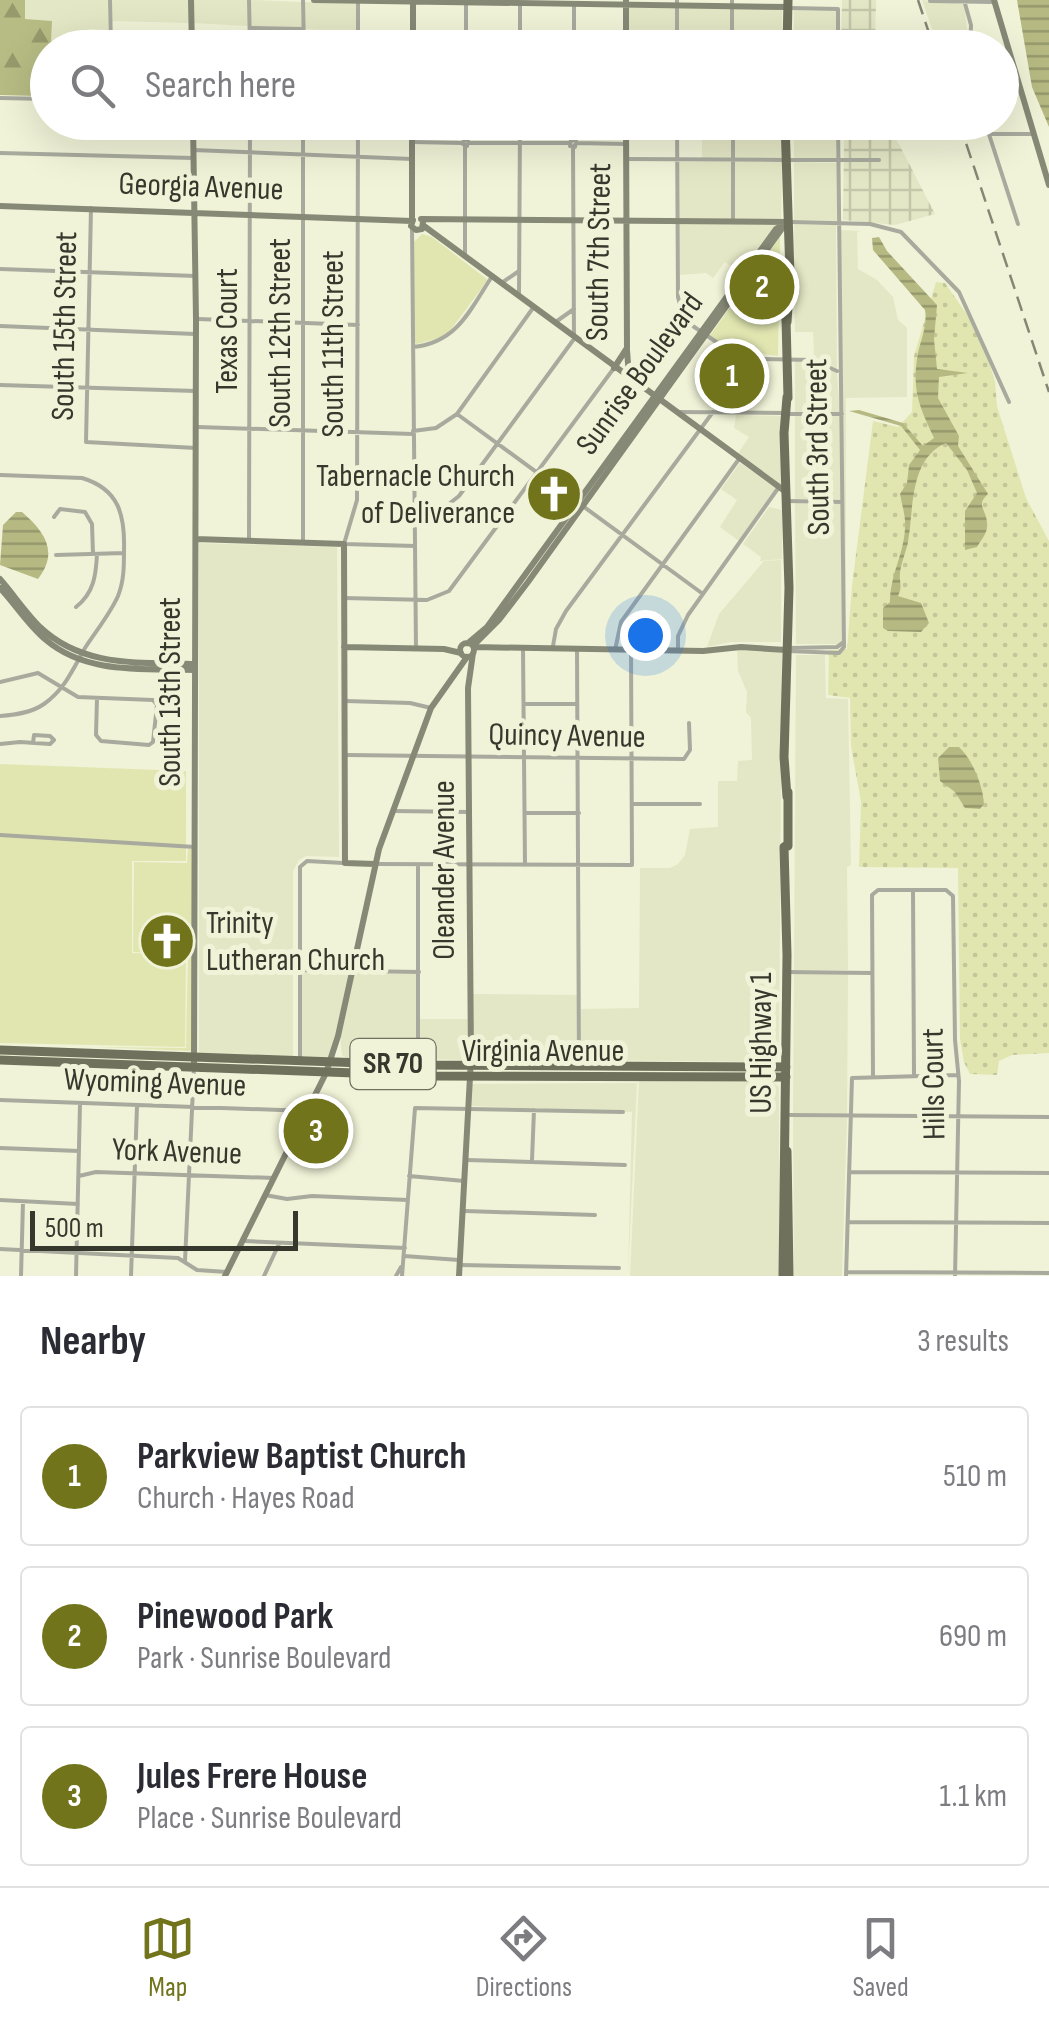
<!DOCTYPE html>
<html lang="en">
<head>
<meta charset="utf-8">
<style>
	body { margin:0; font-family:"Sofia Sans Condensed",sans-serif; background:#f2f2f3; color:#2b2b33 }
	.scale { position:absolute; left:30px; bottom:25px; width:268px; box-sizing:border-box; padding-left:10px; border:5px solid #37382d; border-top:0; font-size:28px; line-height:35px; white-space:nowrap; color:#37382d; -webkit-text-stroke:8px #f0f3d7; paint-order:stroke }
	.you { position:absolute; left:645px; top:635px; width:35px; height:35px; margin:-25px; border:8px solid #fff; border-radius:50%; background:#1a73e8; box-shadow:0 0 0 15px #1a73e833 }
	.badge { display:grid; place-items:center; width:65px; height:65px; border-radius:50%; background:#71741b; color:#fff; font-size:32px; font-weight:700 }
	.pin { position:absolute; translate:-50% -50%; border:5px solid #fff; box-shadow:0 2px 10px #0006 }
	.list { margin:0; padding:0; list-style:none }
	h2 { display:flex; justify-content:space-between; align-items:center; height:130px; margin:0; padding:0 40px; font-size:42px }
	h2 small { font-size:32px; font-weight:400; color:#7c7c81 }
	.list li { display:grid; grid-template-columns:65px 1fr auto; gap:30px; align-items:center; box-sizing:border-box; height:140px; margin:0 20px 20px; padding:0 20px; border:2px solid #e1e1e2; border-radius:10px }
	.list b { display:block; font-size:38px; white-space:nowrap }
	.list p { margin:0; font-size:32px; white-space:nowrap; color:#7c7c81 }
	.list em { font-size:32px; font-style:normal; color:#7c7c81 }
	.icon { flex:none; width:55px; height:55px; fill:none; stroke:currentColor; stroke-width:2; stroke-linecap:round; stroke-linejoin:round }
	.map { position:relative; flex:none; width:1049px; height:1276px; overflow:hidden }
	.search { position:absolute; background:#fff; box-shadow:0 10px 40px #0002; left:30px; right:30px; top:30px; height:110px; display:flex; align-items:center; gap:25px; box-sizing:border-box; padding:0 35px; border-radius:55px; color:#7c7c81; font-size:38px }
	.sheet { height:610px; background:#fff }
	nav { display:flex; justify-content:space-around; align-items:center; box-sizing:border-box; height:140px; border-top:2px solid #e1e1e2; background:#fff; font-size:28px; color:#7c7c81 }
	nav a { display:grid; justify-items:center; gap:5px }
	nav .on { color:#71741b }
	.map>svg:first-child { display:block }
</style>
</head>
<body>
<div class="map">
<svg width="1049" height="1276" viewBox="0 0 1049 1276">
	<defs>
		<pattern id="industrial-grid" width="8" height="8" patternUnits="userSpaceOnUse" patternTransform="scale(2.5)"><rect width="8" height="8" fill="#e4e7c5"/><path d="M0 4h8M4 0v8" fill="none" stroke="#c4c7aa"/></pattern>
		<pattern id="grass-dots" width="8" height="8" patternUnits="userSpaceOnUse" patternTransform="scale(2.5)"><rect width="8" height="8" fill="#e1e6b1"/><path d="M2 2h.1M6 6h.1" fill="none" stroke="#c2c699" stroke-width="1.8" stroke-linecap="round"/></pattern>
		<pattern id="forest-firs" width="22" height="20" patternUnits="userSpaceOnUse" patternTransform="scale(2.5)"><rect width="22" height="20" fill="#b7bc84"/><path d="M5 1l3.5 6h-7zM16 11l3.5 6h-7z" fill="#969a6c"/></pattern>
		<pattern id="water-rules" width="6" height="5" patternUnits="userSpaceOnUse" patternTransform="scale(2.5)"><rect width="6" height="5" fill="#b6ba82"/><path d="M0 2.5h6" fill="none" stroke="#95986b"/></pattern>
	</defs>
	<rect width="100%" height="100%" fill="#f0f3d7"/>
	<!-- built -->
	<path fill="#e4e7c5" d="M25,0H108V30L89,29L88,43L51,41L24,19Z
		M112,0H189V23L112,21Z
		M192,0H248V26L193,23Z
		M251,0L301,2L302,27L251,26Z
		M922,0L964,4L968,36L937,43Z
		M305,2L356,3V32L305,29Z
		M628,6L675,7V39H628Z
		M679,7H730V40L679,39Z
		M734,7L782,8V47L734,48Z
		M794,10L836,11V47H794Z
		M702,123H731V158H702Z
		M734,123H782V158H735Z
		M794,123H836L837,158H794Z
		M679,162H731V220L679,219Z
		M735,162H782L781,220H734Z
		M794,162L837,163V221L794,220Z
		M679,223L780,224L741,273L725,262L713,278L706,273L680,275Z
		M794,224L836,225L837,369L811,358L814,353L813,332H795Z
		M840,230L861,231L857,232L858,269L877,280L893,297L898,320L907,328V397L846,398V645Z
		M795,361L812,362L837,373L840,412H795Z
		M736,415L781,416L782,486L737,455L749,437L734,428Z
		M795,416H840L841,500L795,499Z
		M740,463L778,489L739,541L720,527L737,500L721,489Z
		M795,503L841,504L842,644H796Z
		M769,507L782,510V559L760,561L761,557L743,544Z
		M199,543L337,547L339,857L306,856L299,860L293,871V1057L199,1053Z
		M781,560V642H731L707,647L719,614L764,561Z
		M737,649L782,651L779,1055L772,1062L581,1060V1009L639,1008L640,868H670L678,864L685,855L690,829L718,827V781H737L738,761L752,760L751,718L746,712L747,692L738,671Z
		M796,655H825L826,698L848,699L851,865L847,867L848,970H794Z
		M302,972L351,973L329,1057L302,1056Z
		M354,973L417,974V1059L346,1058L342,1055L340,1036Z
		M794,974H848L847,1114L793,1113Z
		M472,994L577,995V1060H472Z
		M420,1019H468L469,1060L420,1059Z
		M639,1081L773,1082L779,1087V1276H630Z
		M637,1083L628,1276L632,1112L471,1106L472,1084Z
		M793,1117L847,1118L842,1276H794Z"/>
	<!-- industrial -->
	<path fill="url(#industrial-grid)" d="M842,0H876L875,47H841Z
		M888,123L935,214L895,225L843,220L844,137Z"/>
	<!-- grass -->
	<path fill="url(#grass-dots)" d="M936,282L945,283L970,319L987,355L995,382L997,406L1026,498L1049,541V1053L1012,1055L999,1061L997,1075L970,1074L964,1062L960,1039L958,868L859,867L861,802L851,746L850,698L828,695L829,650L847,649L852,586L873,421L898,427L912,412L914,356Z"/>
	<!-- forest -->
	<path fill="url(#forest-firs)" d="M0,0H25V19L52,21L51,41H59V45L48,48L47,53L39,54L37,96L0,95Z"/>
	<!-- green -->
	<path fill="#e1e6b1" d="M422,234L432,237L488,280L449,332L443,337L417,344L414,342V242Z
		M780,237L778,356L735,350L709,337Z
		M0,764L186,771V861H132V953L186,955L185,1047L0,1043Z
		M188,849H193L192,1051L95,1047L186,1048L188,955L133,952L134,862L187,863Z"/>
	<!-- water -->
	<path fill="url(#water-rules)" d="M1017,0H1049V127L1032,87Z
		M879,237L887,251L937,305L934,339L937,369L968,373L939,377L938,398L959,436L958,446L988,494C975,506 987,509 987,524C988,533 981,540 977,547L965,550V511L977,493L967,470L946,443C909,459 914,508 908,542C906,552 901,563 900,573C899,583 903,586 898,596L921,603L929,623L921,632L888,631L883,628V608L890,602C890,575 904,554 905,528C906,517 902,505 900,494L907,483L909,465L920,450L901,426L849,411L859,410L903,423L923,446L934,438C921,409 912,394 917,359C919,342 928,328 925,310L873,250L872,238Z
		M16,512H22C45,532 59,552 38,579L0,565L3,525Z
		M949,747H959C972,759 983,785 984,804L980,809L965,808L955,792L940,781L938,758Z"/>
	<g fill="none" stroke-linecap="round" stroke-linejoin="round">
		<!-- street -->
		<path stroke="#a9aa9e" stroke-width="4" d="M110,0L111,48
			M249,0L250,48
			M303,0L304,48
			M964,0L971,25L970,48
			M930,1L994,2
			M791,8L838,9V48
			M250,28L303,29
			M627,41L732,42
			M58,48H91
			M358,48V1
			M466,48V3
			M520,48V3
			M574,48V4
			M677,48V0
			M732,48V0
			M1002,69H1013
			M0,98L48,99
			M358,122L357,500L344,544L415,546
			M677,122L678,297L684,320L731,352L758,359L812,360L837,371
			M733,122V222
			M985,122L1018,224
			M989,134H1032
			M466,138V122
			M573,138L574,122
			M464,140L468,141L467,146L463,144Z
			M571,140L576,141L575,147L570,146Z
			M412,142L462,143
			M469,143H569
			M577,143L627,144
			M193,150L412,159
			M0,153L193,158
			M626,159L785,160
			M790,160H879
			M91,208L86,442L196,448
			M792,222L870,224L901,232L959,292L1009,402
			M412,228L416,649
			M465,256V146
			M0,269L196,276
			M503,282L519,271
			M519,293L520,122
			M198,319L358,325
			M557,321L574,309
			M0,326L195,334
			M413,347C456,343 469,312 491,278
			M0,385L196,391
			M679,412L784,413
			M457,414L703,594
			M790,414H842
			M198,427L413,434
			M413,431L436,428L457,414L533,308
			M0,475L82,478C119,489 125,515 124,550C124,566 124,581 118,596C110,614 96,631 85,648C73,669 65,689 44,704C31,713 15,715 0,716
			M787,501L842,502
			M54,517L60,509L85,512L92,524L93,554
			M415,517L440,511L459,496L574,339L573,147
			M249,540L250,122
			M303,543V122
			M56,555L124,553
			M344,598L427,600L449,591L614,368
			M76,607C94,593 96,575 97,554
			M553,646L556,629L566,611L713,412
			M791,648L837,647L844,642
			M523,650L525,865
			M615,650L621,622L739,459
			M577,651L579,1066
			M678,651V636L688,615L779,487
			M788,651L839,653L844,647L838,122
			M0,682L38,673L78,697L153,700L157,705L153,742L149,745L101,741L96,735L97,698
			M346,701L410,703L431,708
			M524,704H577
			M0,744L20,742L50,744L54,740L50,736L34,735L33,743
			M347,755L684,759L690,750L689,723
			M634,804H700
			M393,811L469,812
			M525,813H579
			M0,835L195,847
			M375,864L632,865L631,651
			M418,866V1061
			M913,890L914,1075
			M300,970L419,972
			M787,972L872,973
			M300,1061V867L307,861L343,863
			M873,1076L872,895L878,890H946L953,896L955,1040L959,1081L955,1276
			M0,1100L308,1111
			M789,1115L1049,1117
			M0,1148L79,1151
			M467,1160L625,1165
			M532,1160L534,1110
			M849,1172L1049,1173
			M79,1176L96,1172L274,1178
			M409,1176L464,1181
			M265,1195L287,1199L312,1196L408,1200
			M0,1200L78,1204
			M465,1211L595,1215
			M849,1222L1049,1223
			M245,1241L405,1248
			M0,1249L178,1258L197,1270L227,1272
			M404,1256L459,1260
			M185,1261L194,1067
			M460,1265L619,1268
			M846,1272L1049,1273
			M21,1276L23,1202
			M76,1276L80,1104
			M131,1276L137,1106
			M264,1276L279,1244
			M396,1276L401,1267
			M402,1276L415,1108L623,1112
			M846,1276L852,1078L957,1075"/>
		<!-- secondary -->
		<path stroke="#878977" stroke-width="6" d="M191,0L192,48
			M314,0L787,7
			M994,0L1049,185
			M413,48V1
			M626,48V1
			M193,122L196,319L194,1067
			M0,206L412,221
			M421,219L786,222
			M412,220V122
			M413,220L411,226L416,230L422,229L423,222
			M424,226L786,492
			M627,350L629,377
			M614,368L627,348L626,122
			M196,539L344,544L345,863L375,864
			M0,579C14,595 25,612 40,627C83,668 140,662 195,664
			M0,588C16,605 28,625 46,640C87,675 145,668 195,670
			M468,643L487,627L776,229L787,222
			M460 650a7 7 0 1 1 14 0a7 7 0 1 1-14 0Z
			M473,646L499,620L528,582L786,223
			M344,647L444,649L461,653
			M474,647L703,651L741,647L786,650
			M225,1276L326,1073L338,1036L379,849L431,708L467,657
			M459,1276L471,1059L468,688L473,653"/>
		<!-- primary -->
		<path stroke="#6f715c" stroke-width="9" d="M787,48L788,0
			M785,122L790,274L787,322
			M786,319L788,398
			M788,792V846
			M787,797L784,757L789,588L784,433L787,397
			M0,1050L418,1065L786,1067
			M0,1060L435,1076L786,1077
			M787,1151L789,1276
			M783,1276L787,955L784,847L787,845"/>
		<!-- rail -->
		<path stroke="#858775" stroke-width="2.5" stroke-dasharray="15 8" stroke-linecap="butt" d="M918,0L934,48
			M959,122L1049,392"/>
	</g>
	<!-- icons -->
	<defs>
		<g id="church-disc" transform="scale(2.875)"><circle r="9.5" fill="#71741b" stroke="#f0f3d7"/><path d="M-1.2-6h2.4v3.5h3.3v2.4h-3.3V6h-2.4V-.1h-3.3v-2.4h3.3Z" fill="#fff"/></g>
	</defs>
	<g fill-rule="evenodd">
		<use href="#church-disc" x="554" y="494"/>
		<use href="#church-disc" x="167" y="941"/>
	</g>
	<g text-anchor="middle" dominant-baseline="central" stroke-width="10" stroke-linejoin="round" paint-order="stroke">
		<!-- shield labels -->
		<rect fill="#f0f3d7" stroke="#6e7060" stroke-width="2.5" x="350.5" y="1039" width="85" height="50" rx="8"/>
		<g font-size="30" font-weight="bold" fill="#37382d">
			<text x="393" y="1064">SR 70</text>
		</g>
		<!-- street labels -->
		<g font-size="32" fill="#37382d" stroke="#f0f3d7">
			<text transform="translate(201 187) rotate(2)">Georgia Avenue</text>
			<text transform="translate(599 252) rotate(-89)">South 7th Street</text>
			<text transform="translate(65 326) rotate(-89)">South 15th Street</text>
			<text transform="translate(227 331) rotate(-90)">Texas Court</text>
			<text transform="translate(280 333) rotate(-90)">South 12th Street</text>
			<text transform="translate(333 344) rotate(-90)">South 11th Street</text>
			<text transform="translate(640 374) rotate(-54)">Sunrise Boulevard</text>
			<text transform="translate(818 447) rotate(-91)">South 3rd Street</text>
			<text transform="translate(170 692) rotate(-90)">South 13th Street</text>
			<text transform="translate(567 736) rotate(1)">Quincy Avenue</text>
			<text transform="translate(444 870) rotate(-90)">Oleander Avenue</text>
			<text transform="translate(761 1043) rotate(-90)">US Highway 1</text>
			<text x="543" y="1051">Virginia Avenue</text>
			<text transform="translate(155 1083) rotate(2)">Wyoming Avenue</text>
			<text transform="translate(934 1084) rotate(-91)">Hills Court</text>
			<text transform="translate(177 1152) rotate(2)">York Avenue</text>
		</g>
		<!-- poi labels -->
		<g font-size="32" fill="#37382d" stroke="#f0f3d7" text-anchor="end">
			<text x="515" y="476">Tabernacle Church<tspan x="515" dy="37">of Deliverance</tspan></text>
			<text x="206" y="923" text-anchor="start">Trinity<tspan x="206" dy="37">Lutheran Church</tspan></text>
		</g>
	</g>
</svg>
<div class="scale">500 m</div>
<div class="you"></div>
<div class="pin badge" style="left:732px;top:376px">1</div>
<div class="pin badge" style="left:762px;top:287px">2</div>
<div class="pin badge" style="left:316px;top:1131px">3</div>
<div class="search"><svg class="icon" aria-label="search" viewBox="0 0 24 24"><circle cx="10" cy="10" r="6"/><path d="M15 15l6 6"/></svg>Search here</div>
</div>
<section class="sheet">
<h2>Nearby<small>3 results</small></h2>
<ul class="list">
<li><span class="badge">1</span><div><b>Parkview Baptist Church</b><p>Church · Hayes Road</p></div><em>510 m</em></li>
<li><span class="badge">2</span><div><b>Pinewood Park</b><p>Park · Sunrise Boulevard</p></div><em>690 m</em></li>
<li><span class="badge">3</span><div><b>Jules Frere House</b><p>Place · Sunrise Boulevard</p></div><em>1.1 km</em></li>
</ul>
</section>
<nav>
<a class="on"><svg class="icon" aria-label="map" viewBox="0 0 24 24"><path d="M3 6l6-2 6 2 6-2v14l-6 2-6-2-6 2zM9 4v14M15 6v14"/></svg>Map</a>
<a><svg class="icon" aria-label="directions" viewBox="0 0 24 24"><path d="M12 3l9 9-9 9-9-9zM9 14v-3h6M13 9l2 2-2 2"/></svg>Directions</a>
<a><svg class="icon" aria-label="saved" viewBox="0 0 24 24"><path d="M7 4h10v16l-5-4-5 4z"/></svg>Saved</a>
</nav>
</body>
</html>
